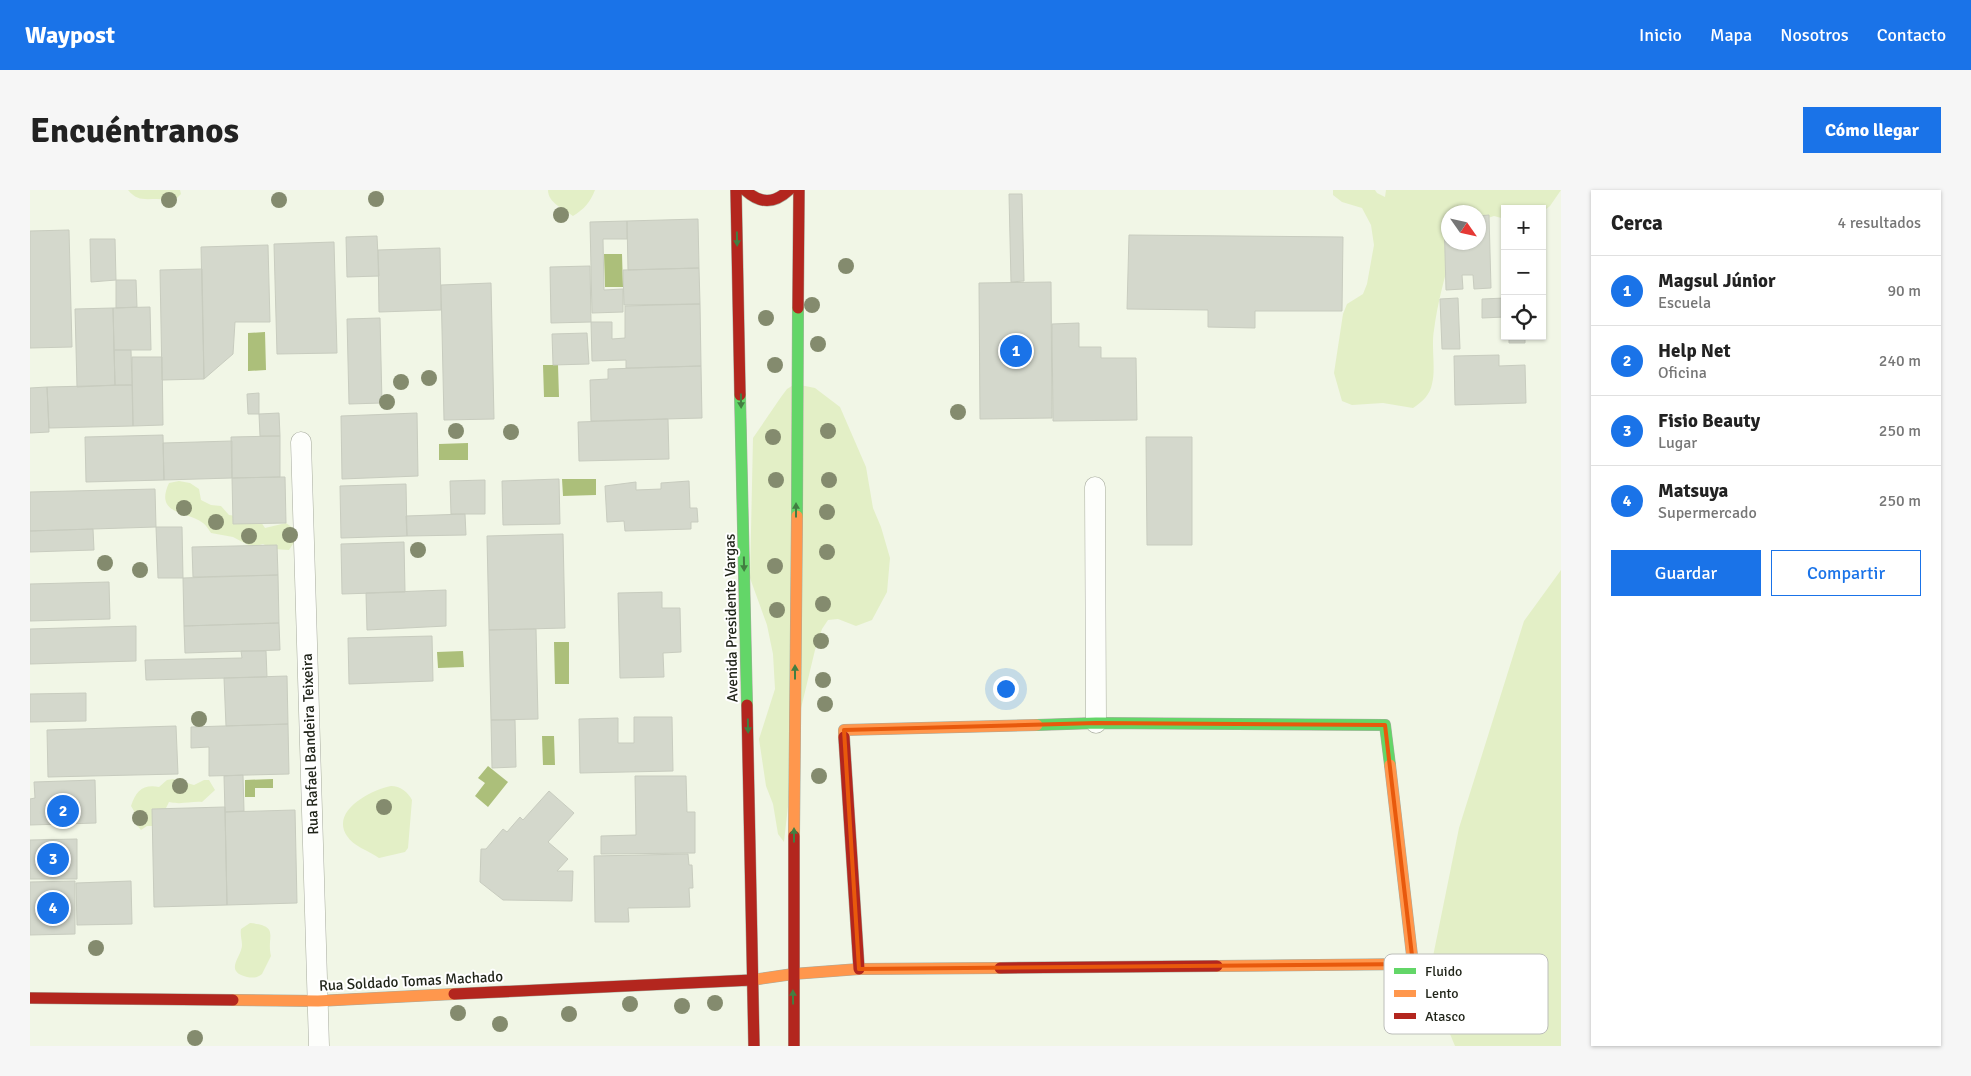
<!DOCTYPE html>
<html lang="es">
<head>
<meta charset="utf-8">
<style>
	body { margin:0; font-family:Signika,sans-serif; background:#f6f6f6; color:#222 }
	.controls { position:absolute; right:15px; top:15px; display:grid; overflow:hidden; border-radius:0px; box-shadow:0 1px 4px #0004 }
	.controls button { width:45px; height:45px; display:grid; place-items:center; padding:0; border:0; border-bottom:1px solid #e0e0e0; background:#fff; color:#222; font:25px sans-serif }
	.compass { position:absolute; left:1411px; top:15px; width:45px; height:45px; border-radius:50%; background:#fff; box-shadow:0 1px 4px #0004; rotate:124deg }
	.you { position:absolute; left:975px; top:498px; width:18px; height:18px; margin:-12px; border:4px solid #fff; border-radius:50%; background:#1a73e8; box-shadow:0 0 0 8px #1a73e833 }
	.badge { display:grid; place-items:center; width:32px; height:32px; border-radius:50%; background:#1a73e8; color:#fff; font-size:16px; font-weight:700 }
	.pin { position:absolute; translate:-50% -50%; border:2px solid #fff; box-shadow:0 1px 5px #0006 }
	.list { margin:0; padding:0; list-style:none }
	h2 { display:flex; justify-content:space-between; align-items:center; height:65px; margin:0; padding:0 20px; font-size:21px }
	h2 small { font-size:16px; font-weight:400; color:#767676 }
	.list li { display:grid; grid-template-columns:32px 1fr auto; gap:15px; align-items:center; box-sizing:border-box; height:70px; padding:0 20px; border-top:1px solid #e0e0e0 }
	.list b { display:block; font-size:19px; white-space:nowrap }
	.list p { margin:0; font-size:16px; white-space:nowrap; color:#767676 }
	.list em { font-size:16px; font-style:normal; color:#767676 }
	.actions { display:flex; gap:10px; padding:15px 20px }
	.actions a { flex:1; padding:11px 0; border:1px solid #1a73e8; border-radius:0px; text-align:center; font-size:18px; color:#1a73e8 }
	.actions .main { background:#1a73e8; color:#fff }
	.icon { flex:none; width:28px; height:28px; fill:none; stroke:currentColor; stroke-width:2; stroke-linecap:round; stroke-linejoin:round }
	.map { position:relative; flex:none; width:1531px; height:856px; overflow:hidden; border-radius:0px }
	header { display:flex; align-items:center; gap:30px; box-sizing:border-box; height:70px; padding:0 25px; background:#1a73e8; color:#fff }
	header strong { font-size:24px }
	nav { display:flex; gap:28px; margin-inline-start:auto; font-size:18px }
	.intro { display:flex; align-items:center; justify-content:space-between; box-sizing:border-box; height:120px; padding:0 30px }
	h1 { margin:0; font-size:35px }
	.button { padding:12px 22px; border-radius:0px; background:#1a73e8; color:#fff; font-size:18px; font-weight:700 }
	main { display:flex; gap:30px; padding:0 30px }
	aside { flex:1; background:#fff; border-radius:0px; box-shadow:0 1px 4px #0004 }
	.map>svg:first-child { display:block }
</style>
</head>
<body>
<header>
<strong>Waypost</strong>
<nav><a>Inicio</a><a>Mapa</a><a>Nosotros</a><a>Contacto</a></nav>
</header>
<div class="intro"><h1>Encuéntranos</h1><a class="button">Cómo llegar</a></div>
<main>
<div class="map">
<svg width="1531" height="856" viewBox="0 0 1531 856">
	<rect width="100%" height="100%" fill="#f1f6e6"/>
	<!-- green -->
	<path fill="#e3efc6" d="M98,0H150L151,4L143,12C138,11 132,9 127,9C114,9 107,11 98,0Z
		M518,0H565C560,13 554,19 543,26C534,19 518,13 518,0Z
		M1303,0H1345L1347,3L1355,7L1356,0H1531L1520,16L1512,22V19H1475V29L1464,26L1449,31L1448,22H1418V52L1425,53C1416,81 1408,110 1404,140C1401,157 1406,179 1402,194C1400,205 1392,212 1383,218L1353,213L1322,215L1312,211L1304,183L1313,124L1317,114L1333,104L1337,94L1344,55L1341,35L1332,18L1312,12L1303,5Z
		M765,194L785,198L810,217L836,277L843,318L851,337L860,368L857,402L842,430L826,436L808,429L798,430L792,439L785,460L767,535L754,652L748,644L743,614L736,596L729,549L745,499L743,464L737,435L720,388L723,248L751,207L757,199Z
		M149,291L160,293L169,299L171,310L181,315L191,316L199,325L229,329L235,338L256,333L266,340L265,351L259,360L243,359L233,354L222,357L203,347L181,343C179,340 176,335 173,333C157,321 124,325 139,293Z
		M1531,380V856H1425L1398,791L1429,638L1494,431Z
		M143,589L164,595L174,590H179L185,600L172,612C160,611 152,615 139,612L134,622L123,636H117L111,640L104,632V621L101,616C106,601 113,594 129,597L137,590Z
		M361,596C370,596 378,602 382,610L378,658L375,662L349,668C339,661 323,656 317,646C300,621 341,600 361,596Z
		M220,733C251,736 236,746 241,766L232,784C227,788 223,788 217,787C193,781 212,767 212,755C212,750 210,745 211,739Z"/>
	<!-- water -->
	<path fill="#acbf7a" d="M574,64H592L593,97H575Z
		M235,142L236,180L218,181V143Z
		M513,175H528L529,207H514Z
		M438,253V270H409V254Z
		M532,289H566V305L533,306Z
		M524,452H539V494H525Z
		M433,461L434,477L408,478L407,462Z
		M512,546H524L525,575H513Z
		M458,576L478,592L458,617L445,606L455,593L448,588Z
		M243,589V598H225V607H215V590Z"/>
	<!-- building -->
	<path fill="#d4d8cc" stroke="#c8ccbf" d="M979,4H992L994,91L981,92Z
		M1473,21H1475V108H1474Z
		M1459,25L1461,98L1444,99L1443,85H1432L1433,99L1416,100L1414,27L1418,26V52H1448V26Z
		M668,29L669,78L598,80L597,31Z
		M597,31V49H573L574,100L593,99V122L562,123L560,32Z
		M39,40L42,157L0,158V41Z
		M1099,45L1313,47L1312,121H1225V138L1178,137V120L1097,119Z
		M347,46L349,86L317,87L316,47Z
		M60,49H85L86,90L61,92Z
		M304,52L307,163L247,164L244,54Z
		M238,55L240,132H205L203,164L174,189L171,57Z
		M410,58L411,120L349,122L348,60Z
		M560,76L561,132L521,133L520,77Z
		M669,78L670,114L594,115L593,80Z
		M172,79L174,189L132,190L130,80Z
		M86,90H106L107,117L86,118Z
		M1021,92L1022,228L950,229L949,93Z
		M461,93L464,229L414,230L411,95Z
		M1428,108L1430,159H1412L1410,109Z
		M1475,108V127L1452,128V109Z
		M670,114L671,176L596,178V170L562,171L561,132H582V149L595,148V116Z
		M120,117L121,160H84L83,118Z
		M83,118L85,195L47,197L45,119Z
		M350,128L352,213L319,214L317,129Z
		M1049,133V157H1071V168H1106L1107,230L1023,231L1022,134Z
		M557,143L559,174L523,175L522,144Z
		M1479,146H1495V153H1479Z
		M84,160H101L102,195H85Z
		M1469,165V176L1495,175L1496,213L1425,215L1424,166Z
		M102,167H132L133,235L103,236Z
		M671,176L672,228L561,231L560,190L578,189V179Z
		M102,195L103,236L19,238L17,197Z
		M17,197L19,242L0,243V198Z
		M229,203V224H218L217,204Z
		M249,223L250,246H230L229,224Z
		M387,223L388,286L312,289L311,226Z
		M638,229L639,269L549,271L548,232Z
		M133,245L134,290L56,292L55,247Z
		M250,246V287L202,288L201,247Z
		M1116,247H1162V355H1117Z
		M202,251V288L134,290L133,253Z
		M250,287H255L256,333L203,334L202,288Z
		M529,289L530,334L473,335L472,291Z
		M455,290V324H421L420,291Z
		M659,291L660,318H667L668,332H661V339L595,341L594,331L577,332L575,296L606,292V300L631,299V293Z
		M376,294L377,346L311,348L310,296Z
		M125,299L126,337L0,341V302Z
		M435,324L436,345L377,346L376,326Z
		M126,337H152L153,388H128Z
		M63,339L64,360L0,362V341Z
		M533,344L535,438L459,440L457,346Z
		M374,352L375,402L312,404L311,354Z
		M247,355L248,385L163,387L162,357Z
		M248,385L249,433L154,436L153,388Z
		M79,392L80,429L0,431V394Z
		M416,400V436L337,440L336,403Z
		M632,402V418H650L651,462L633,463L634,487L590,488L588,403Z
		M249,433L250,460L155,463L154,436Z
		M106,436V471L0,474V439Z
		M506,439L508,529L461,530L459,440Z
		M402,446L403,491L319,494L318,448Z
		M211,461H236L237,487L116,490L115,470L212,468Z
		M257,486L258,534L196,536L194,488Z
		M56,503V531L0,532V504Z
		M604,527H642L643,581L550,583L549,529L588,528V553H604Z
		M461,530H485L486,577L462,578Z
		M258,534L259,584L179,586V557L161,558V537Z
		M146,536L148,584L18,587L17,540Z
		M213,585L214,621L195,622L194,586Z
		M605,586H656L657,622H665V663L571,664V646L606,645Z
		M65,590L66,633L0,635V609L5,608L4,592Z
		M519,601L544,623L518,652L538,669L527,681H543L542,711L473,710L450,692L451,659H456L473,639L477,642L490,627L493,630Z
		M195,617L197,715L124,717L122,619Z
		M265,620L267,713L197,715L195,622Z
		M47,649V689H0V650Z
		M658,664L659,675H662L663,698H659L660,717L598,718L599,732H565L564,666Z
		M45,691V744L0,745V692Z
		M101,691L102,734L47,735L46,693Z"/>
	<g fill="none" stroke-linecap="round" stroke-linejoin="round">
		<!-- street casing -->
		<g stroke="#a7ab9e" stroke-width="21">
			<path id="street" d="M271,252L289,856
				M1065,297L1066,533"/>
		</g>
		<!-- fast casing -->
		<g stroke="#a7ab9e" stroke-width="12">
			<path id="fast" d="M710,205L717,515
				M767,326L768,118
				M1007,535L1066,533L1355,535L1360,575"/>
		</g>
		<!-- slow casing -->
		<g stroke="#a7ab9e" stroke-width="12">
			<path id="slow" d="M814,547V540L1007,535
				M764,646L767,326
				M1187,776L1383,774L1360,575
				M722,790L763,784L829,779L970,778
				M203,810L288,811L424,804"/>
		</g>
		<!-- jam casing -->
		<g stroke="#a7ab9e" stroke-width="12">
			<path id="jam" d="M706,0L710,205
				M715,0C730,14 744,14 759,0
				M768,118L769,0
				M717,515L724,856
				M814,547L829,779
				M970,778L1187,776
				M424,804L722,790
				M0,808L203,810
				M764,856V646"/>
		</g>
		<!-- street -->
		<use href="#street" stroke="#fdfefb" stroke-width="20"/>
		<!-- fast -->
		<use href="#fast" stroke="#63d668" stroke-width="11"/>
		<!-- slow -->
		<use href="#slow" stroke="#ff974d" stroke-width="11"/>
		<!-- jam -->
		<use href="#jam" stroke="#b3261e" stroke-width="11"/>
	</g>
	<!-- trees -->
	<g fill="#848b6e">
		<circle cx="346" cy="9" r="8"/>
		<circle cx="139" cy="10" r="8"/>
		<circle cx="249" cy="10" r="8"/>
		<circle cx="531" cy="25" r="8"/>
		<circle cx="816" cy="76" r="8"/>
		<circle cx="782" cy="115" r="8"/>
		<circle cx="736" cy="128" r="8"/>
		<circle cx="788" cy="154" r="8"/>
		<circle cx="745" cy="175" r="8"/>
		<circle cx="399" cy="188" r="8"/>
		<circle cx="371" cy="192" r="8"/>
		<circle cx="357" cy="212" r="8"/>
		<circle cx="928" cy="222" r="8"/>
		<circle cx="426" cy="241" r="8"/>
		<circle cx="798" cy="241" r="8"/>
		<circle cx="481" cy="242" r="8"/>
		<circle cx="743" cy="247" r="8"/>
		<circle cx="746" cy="290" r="8"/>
		<circle cx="799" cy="290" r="8"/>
		<circle cx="154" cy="318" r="8"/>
		<circle cx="797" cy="322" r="8"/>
		<circle cx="186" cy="332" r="8"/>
		<circle cx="260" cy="345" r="8"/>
		<circle cx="219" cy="346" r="8"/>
		<circle cx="388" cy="360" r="8"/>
		<circle cx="797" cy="362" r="8"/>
		<circle cx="75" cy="373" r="8"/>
		<circle cx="745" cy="376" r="8"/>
		<circle cx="110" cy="380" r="8"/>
		<circle cx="793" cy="414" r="8"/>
		<circle cx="747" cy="420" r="8"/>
		<circle cx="791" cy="451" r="8"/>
		<circle cx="793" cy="490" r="8"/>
		<circle cx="795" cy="514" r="8"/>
		<circle cx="169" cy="529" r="8"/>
		<circle cx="789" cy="586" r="8"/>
		<circle cx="150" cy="596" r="8"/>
		<circle cx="354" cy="617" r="8"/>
		<circle cx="110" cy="628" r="8"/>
		<circle cx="66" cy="758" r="8"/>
		<circle cx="685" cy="813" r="8"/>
		<circle cx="600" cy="814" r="8"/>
		<circle cx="652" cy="816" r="8"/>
		<circle cx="428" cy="823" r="8"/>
		<circle cx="539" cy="824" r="8"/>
		<circle cx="470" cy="834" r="8"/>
		<circle cx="165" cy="848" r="8"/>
	</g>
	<!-- one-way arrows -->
	<defs><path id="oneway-solid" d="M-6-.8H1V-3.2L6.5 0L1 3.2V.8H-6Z" transform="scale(1.25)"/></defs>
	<g fill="#427e41">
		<use href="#oneway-solid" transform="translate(707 49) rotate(89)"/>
		<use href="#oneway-solid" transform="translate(711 211) rotate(89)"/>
		<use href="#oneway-solid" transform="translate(766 320) rotate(-90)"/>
		<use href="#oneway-solid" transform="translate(714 374) rotate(89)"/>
		<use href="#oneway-solid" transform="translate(765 482) rotate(-90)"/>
		<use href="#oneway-solid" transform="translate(718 536) rotate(89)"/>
		<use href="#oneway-solid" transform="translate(764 645) rotate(-90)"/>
		<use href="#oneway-solid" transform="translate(763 807) rotate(-91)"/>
	</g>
	<!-- marked area -->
	<path fill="none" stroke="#e8590c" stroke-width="4" stroke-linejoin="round" d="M1066,533L1355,535L1383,774L829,779L814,540Z"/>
	<g text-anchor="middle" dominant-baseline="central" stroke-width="4" stroke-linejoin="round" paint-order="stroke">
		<!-- street labels -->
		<g font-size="15" fill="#21251a" stroke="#fff">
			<text transform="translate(701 428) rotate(-91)">Avenida Presidente Vargas</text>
			<text transform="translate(280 554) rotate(-92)">Rua Rafael Bandeira Teixeira</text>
			<text transform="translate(381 791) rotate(-3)">Rua Soldado Tomas Machado</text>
		</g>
	</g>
	<!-- legend -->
	<rect x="1354" y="764" width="164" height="80" rx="8" fill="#fff" stroke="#bcbeba" stroke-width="1"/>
	<rect x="1364" y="778" width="22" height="6" fill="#63d668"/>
	<rect x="1364" y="800" width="22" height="7" fill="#ff974d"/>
	<rect x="1364" y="823" width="22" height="6" fill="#b3261e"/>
	<g font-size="14" fill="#21251a">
		<text x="1395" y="786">Fluido</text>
		<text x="1395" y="808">Lento</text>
		<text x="1395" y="831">Atasco</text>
	</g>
</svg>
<div class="controls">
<button>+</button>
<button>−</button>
<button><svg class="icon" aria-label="locate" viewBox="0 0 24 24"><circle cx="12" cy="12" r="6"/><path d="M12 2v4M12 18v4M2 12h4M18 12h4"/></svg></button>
</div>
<svg class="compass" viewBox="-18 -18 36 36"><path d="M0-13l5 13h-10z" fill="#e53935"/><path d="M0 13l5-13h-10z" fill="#767676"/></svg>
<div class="you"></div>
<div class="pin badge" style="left:986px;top:161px">1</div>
<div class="pin badge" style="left:33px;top:621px">2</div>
<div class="pin badge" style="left:23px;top:669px">3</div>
<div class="pin badge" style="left:23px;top:718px">4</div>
</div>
<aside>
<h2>Cerca<small>4 resultados</small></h2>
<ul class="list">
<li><span class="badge">1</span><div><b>Magsul Júnior</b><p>Escuela</p></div><em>90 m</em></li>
<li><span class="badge">2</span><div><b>Help Net</b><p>Oficina</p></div><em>240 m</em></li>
<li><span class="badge">3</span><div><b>Fisio Beauty</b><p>Lugar</p></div><em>250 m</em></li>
<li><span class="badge">4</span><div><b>Matsuya</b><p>Supermercado</p></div><em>250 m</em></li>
</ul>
<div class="actions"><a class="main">Guardar</a><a>Compartir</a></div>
</aside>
</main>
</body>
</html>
